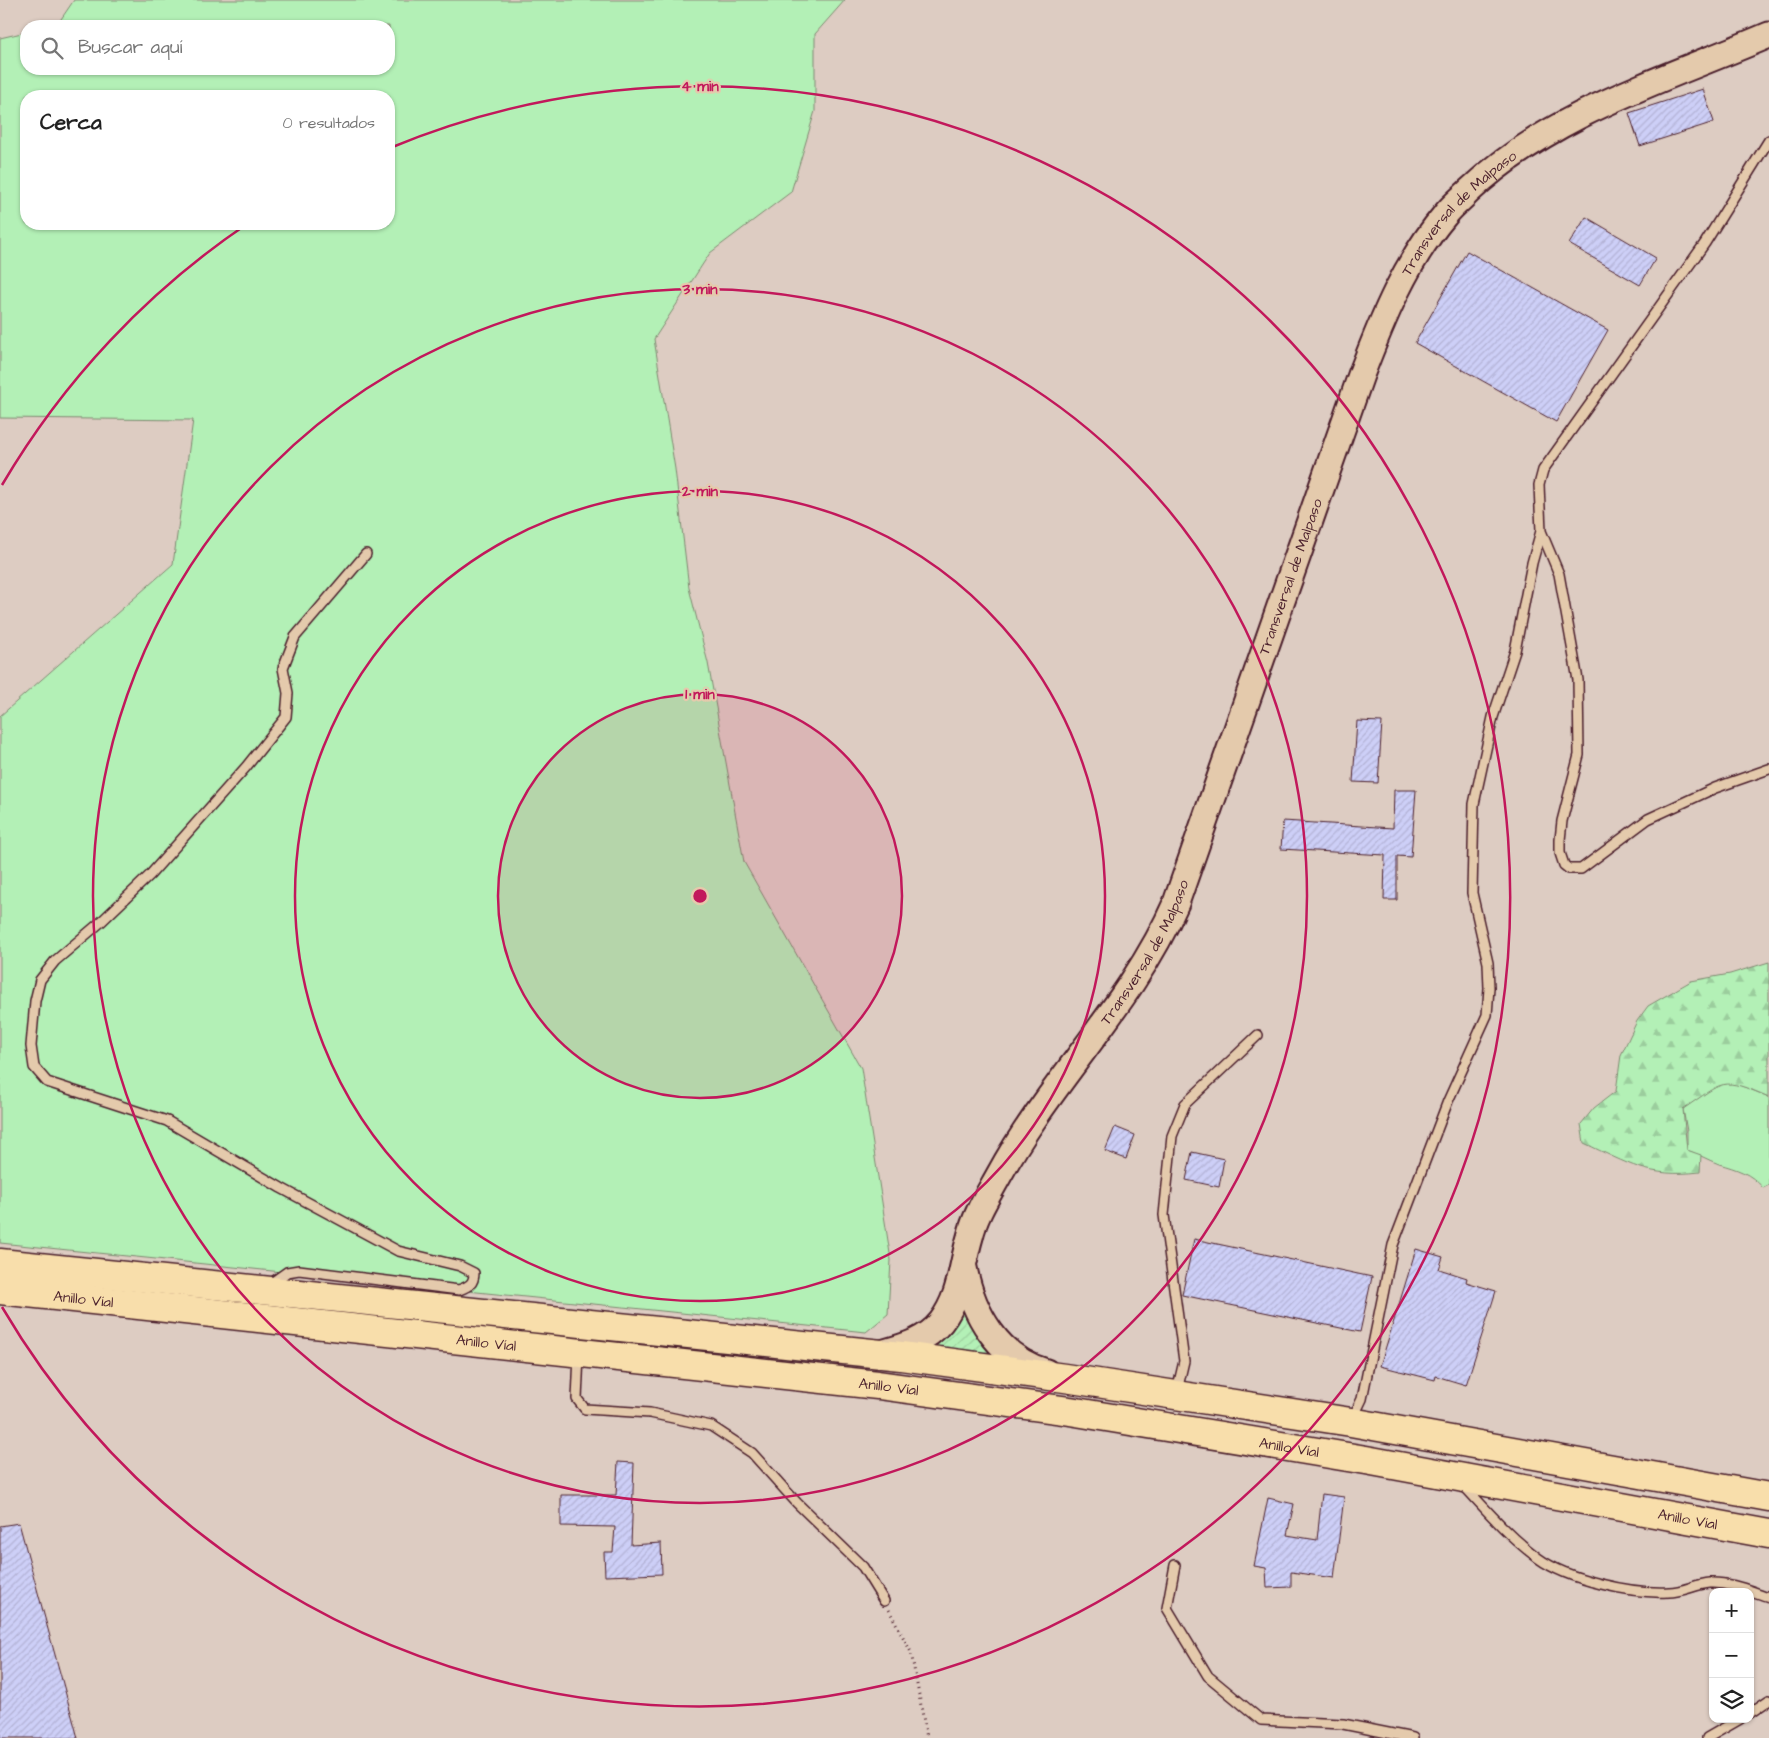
<!DOCTYPE html>
<html lang="es">
<head>
<meta charset="utf-8">
<style>
	body { margin:0; font-family:"Architects Daughter",sans-serif; background:#f6f6f6; color:#222 }
	.controls { position:absolute; right:15px; bottom:15px; display:grid; overflow:hidden; border-radius:10px; box-shadow:0 1px 4px #0004 }
	.controls button { width:45px; height:45px; display:grid; place-items:center; padding:0; border:0; border-bottom:1px solid #e0e0e0; background:#fff; color:#222; font:25px sans-serif }
	.list { margin:0; padding:0; list-style:none }
	h2 { display:flex; justify-content:space-between; align-items:center; height:65px; margin:0; padding:0 20px; font-size:21px }
	h2 small { font-size:16px; font-weight:400; color:#767676 }
	.icon { flex:none; width:28px; height:28px; fill:none; stroke:currentColor; stroke-width:2; stroke-linecap:round; stroke-linejoin:round }
	.map { position:relative; flex:none; width:1769px; height:1738px; overflow:hidden }
	.search { position:absolute; background:#fff; box-shadow:0 1px 4px #0004; left:20px; top:20px; width:375px; height:55px; display:flex; align-items:center; gap:12px; box-sizing:border-box; padding:0 18px; border-radius:20px; color:#767676; font-size:19px }
	.panel { position:absolute; background:#fff; box-shadow:0 1px 4px #0004; left:20px; top:90px; width:375px; height:140px; border-radius:20px }
	.map>svg:first-child { display:block }
</style>
</head>
<body>
<div class="map">
<svg width="1769" height="1738" viewBox="0 0 1769 1738">
	<defs>
		<pattern id="forest-firs" width="22" height="20" patternUnits="userSpaceOnUse" patternTransform="scale(1.25)"><rect width="22" height="20" fill="#b3f0b6"/><path d="M5 1l3.5 6h-7zM16 11l3.5 6h-7z" fill="#9bcd9d"/></pattern>
		<pattern id="garden-furrows" width="10" height="10" patternUnits="userSpaceOnUse" patternTransform="scale(1.25)"><rect width="10" height="10" fill="#b3f0b6"/><path d="M-1 1l2-2M0 10L10 0M9 11l2-2" fill="none" stroke="#9bcd9d"/></pattern>
		<pattern id="building-hatch" width="6" height="6" patternUnits="userSpaceOnUse" patternTransform="scale(1.25)"><rect width="6" height="6" fill="#cdcff7"/><path d="M-1 1l2-2M0 6l6-6M5 7l2-2" fill="none" stroke="#b2b1d4"/></pattern>
	</defs>
	<rect width="100%" height="100%" fill="#ddccc2"/>
	<filter id="ink" filterUnits="userSpaceOnUse"><feTurbulence type="fractalNoise" baseFrequency=".02" numOctaves="2"/><feDisplacementMap in="SourceGraphic" scale="10" xChannelSelector="R" yChannelSelector="G"/><feConvolveMatrix kernelMatrix="1 2 1 2 8 2 1 2 1" color-interpolation-filters="sRGB"/></filter>
	<g filter="url(#ink)">
		<!-- grass -->
		<path fill="#b3f0b6" stroke="#7e8870" fill-rule="evenodd" d="M74,0H845L815,34V111L791,192L710,253L654,339L675,469L689,588L708,663L744,862L861,1068L891,1260L888,1314L866,1332L0,1243V716L173,564L193,420L0,418V38L26,32V69H389V26H52L57,25ZM26,96H389V224H26Z
			M1732,1082L1769,1097V1185L1763,1188C1751,1173 1736,1169 1719,1164C1708,1160 1698,1154 1687,1150V1131L1683,1109L1712,1087Z"/>
		<!-- forest -->
		<path fill="url(#forest-firs)" stroke="#7e8870" d="M1769,962V1097C1720,1076 1725,1081 1683,1109L1687,1150L1701,1155L1700,1172C1649,1178 1629,1164 1584,1143L1581,1124L1594,1108L1616,1091L1621,1055L1637,1021L1648,1006L1691,981L1730,974Z"/>
		<!-- garden -->
		<path fill="url(#garden-furrows)" stroke="#7e8870" d="M963,1303L972,1328L994,1350L1023,1365L916,1349Z"/>
		<!-- building -->
		<path fill="url(#building-hatch)" stroke="#4a1f2b" d="M1703,89L1714,122L1640,146L1629,113Z
			M1586,217L1656,258L1640,285L1569,244Z
			M1467,251L1608,330L1556,422L1415,343Z
			M1357,721L1382,722L1378,783L1353,782Z
			M1394,790H1416L1411,857L1397,856V900H1384L1385,855L1281,849L1283,821L1393,828Z
			M1115,1127L1135,1135L1126,1159L1105,1151Z
			M1192,1152L1224,1159L1219,1187L1186,1180Z
			M1194,1239L1372,1277L1360,1332L1182,1295Z
			M1416,1249L1443,1257L1439,1269L1467,1278L1466,1282L1496,1291L1466,1385L1436,1376L1435,1380L1380,1366Z
			M618,1462L634,1463L631,1545L661,1543L662,1574L605,1576L604,1552H613L615,1527L561,1526V1495H616Z
			M1322,1494L1344,1497L1334,1578L1291,1572V1587L1267,1588L1266,1568L1254,1566L1268,1498L1294,1504L1287,1535L1317,1540Z
			M19,1523L52,1644L78,1738H0V1526Z"/>
		<g fill="none" stroke-linecap="round" stroke-linejoin="round">
			<!-- lane casing -->
			<g stroke="#4a1f2b" stroke-width="12">
				<path id="lane" d="M1541,531L1559,574L1578,680L1579,755L1562,821L1560,840V853L1564,865L1569,869H1581L1648,819L1715,788L1769,769
					M270,1284L287,1272L299,1270L459,1290C469,1286 474,1284 474,1273L460,1266L398,1251L281,1188L167,1121L47,1082L34,1067L31,1046L35,1001L40,980L55,961L102,921L150,875L246,767L286,717L288,693L283,668L295,637L366,554
					M579,1355L577,1399L585,1409L650,1413L711,1426L752,1453L797,1503L863,1567L884,1601
					M1177,1391L1184,1361L1164,1215L1172,1136L1185,1104L1258,1035
					M1352,1420L1362,1399L1393,1245L1448,1101L1487,1015L1489,988L1488,963L1472,893L1474,804L1493,717L1515,651L1532,563L1541,531L1539,485L1543,470L1705,243L1769,140
					M1464,1486C1487,1511 1510,1537 1538,1558C1568,1580 1632,1594 1669,1592C1683,1592 1696,1584 1710,1583C1730,1582 1750,1591 1769,1597
					M1175,1565L1167,1608L1208,1676L1261,1720L1343,1724L1413,1738
					M1750,1713L1769,1700
					M1707,1738L1740,1719"/>
			</g>
			<!-- secondary casing -->
			<g stroke="#4a1f2b" stroke-width="29">
				<g id="secondary">
					<path d="M964,1268C973,1314 998,1358 1046,1372"/>
					<path id="s1" d="M878,1354C902,1347 925,1342 941,1322C961,1296 961,1267 970,1237C975,1215 988,1195 999,1175C1051,1080 1133,1002 1176,903L1361,375C1382,320 1406,261 1445,215C1452,206 1461,199 1469,191C1551,113 1666,79 1769,35"/>
				</g>
			</g>
			<!-- highway casing -->
			<g stroke="#4a1f2b" stroke-width="31">
				<g id="highway">
					<path d="M0,1263L901,1356L1065,1378L1351,1422L1769,1497"/>
					<path id="s2" d="M0,1290L878,1385L1070,1411L1366,1460L1769,1534"/>
				</g>
			</g>
			<!-- path -->
			<path stroke="#4a1f2b" stroke-width="3" stroke-dasharray="1 4" stroke-linecap="butt" d="M889,1610L911,1652L927,1738"/>
			<!-- lane -->
			<use href="#lane" stroke="#e4caac" stroke-width="9"/>
			<!-- secondary -->
			<use href="#secondary" stroke="#e4caac" stroke-width="25"/>
			<!-- highway -->
			<use href="#highway" stroke="#f8deab" stroke-width="28"/>
		</g>
	</g>
	<!-- distance rings -->
	<circle cx="700" cy="896" r="202" fill="#c2185b" fill-opacity=".12"/>
	<g fill="none" stroke="#c2185b" stroke-width="2.5">
		<circle cx="700" cy="896" r="202"/>
		<circle cx="700" cy="896" r="405"/>
		<circle cx="700" cy="896" r="607"/>
		<path d="M2 485A810 810 0 0 1 247 224M390 148A810 810 0 1 1 2 1307"/>
	</g>
	<g text-anchor="middle" dominant-baseline="central" stroke-width="4.5" stroke-linejoin="round" paint-order="stroke">
		<!-- street labels -->
		<g font-size="15" fill="#4a1f2b" stroke="#e4caac">
			<text stroke="none"><textPath href="#s1" startOffset="1308">Transversal de Malpaso</textPath></text>
			<text stroke="none"><textPath href="#s1" startOffset="902">Transversal de Malpaso</textPath></text>
			<text stroke="none"><textPath href="#s1" startOffset="498">Transversal de Malpaso</textPath></text>
			<text stroke="none"><textPath href="#s2" startOffset="84">Anillo Víal</textPath></text>
			<text stroke="none"><textPath href="#s2" startOffset="489">Anillo Víal</textPath></text>
			<text stroke="none"><textPath href="#s2" startOffset="894">Anillo Víal</textPath></text>
			<text stroke="none"><textPath href="#s2" startOffset="1299">Anillo Víal</textPath></text>
			<text stroke="none"><textPath href="#s2" startOffset="1704">Anillo Víal</textPath></text>
		</g>
	</g>
	<circle cx="700" cy="896" r="8" fill="#c2185b" stroke="#e4caac" stroke-width="2.5"/>
	<g font-size="15" text-anchor="middle" font-weight="bold" fill="#c2185b" stroke="#e4caac" stroke-width="4.5" stroke-linejoin="round" paint-order="stroke">
		<text x="700" y="91">4 min</text>
		<text x="700" y="294">3 min</text>
		<text x="700" y="496">2 min</text>
		<text x="700" y="699">1 min</text>
	</g>
</svg>
<div class="controls">
<button>+</button>
<button>−</button>
<button><svg class="icon" aria-label="layers" viewBox="0 0 24 24"><path d="M12 4l9 5-9 5-9-5zM3 14l9 5 9-5"/></svg></button>
</div>
<div class="search"><svg class="icon" aria-label="search" viewBox="0 0 24 24"><circle cx="10" cy="10" r="6"/><path d="M15 15l6 6"/></svg>Buscar aquí</div>
<section class="panel">
<h2>Cerca<small>0 resultados</small></h2>
<ul class="list">
</ul>
</section>
</div>
</body>
</html>
